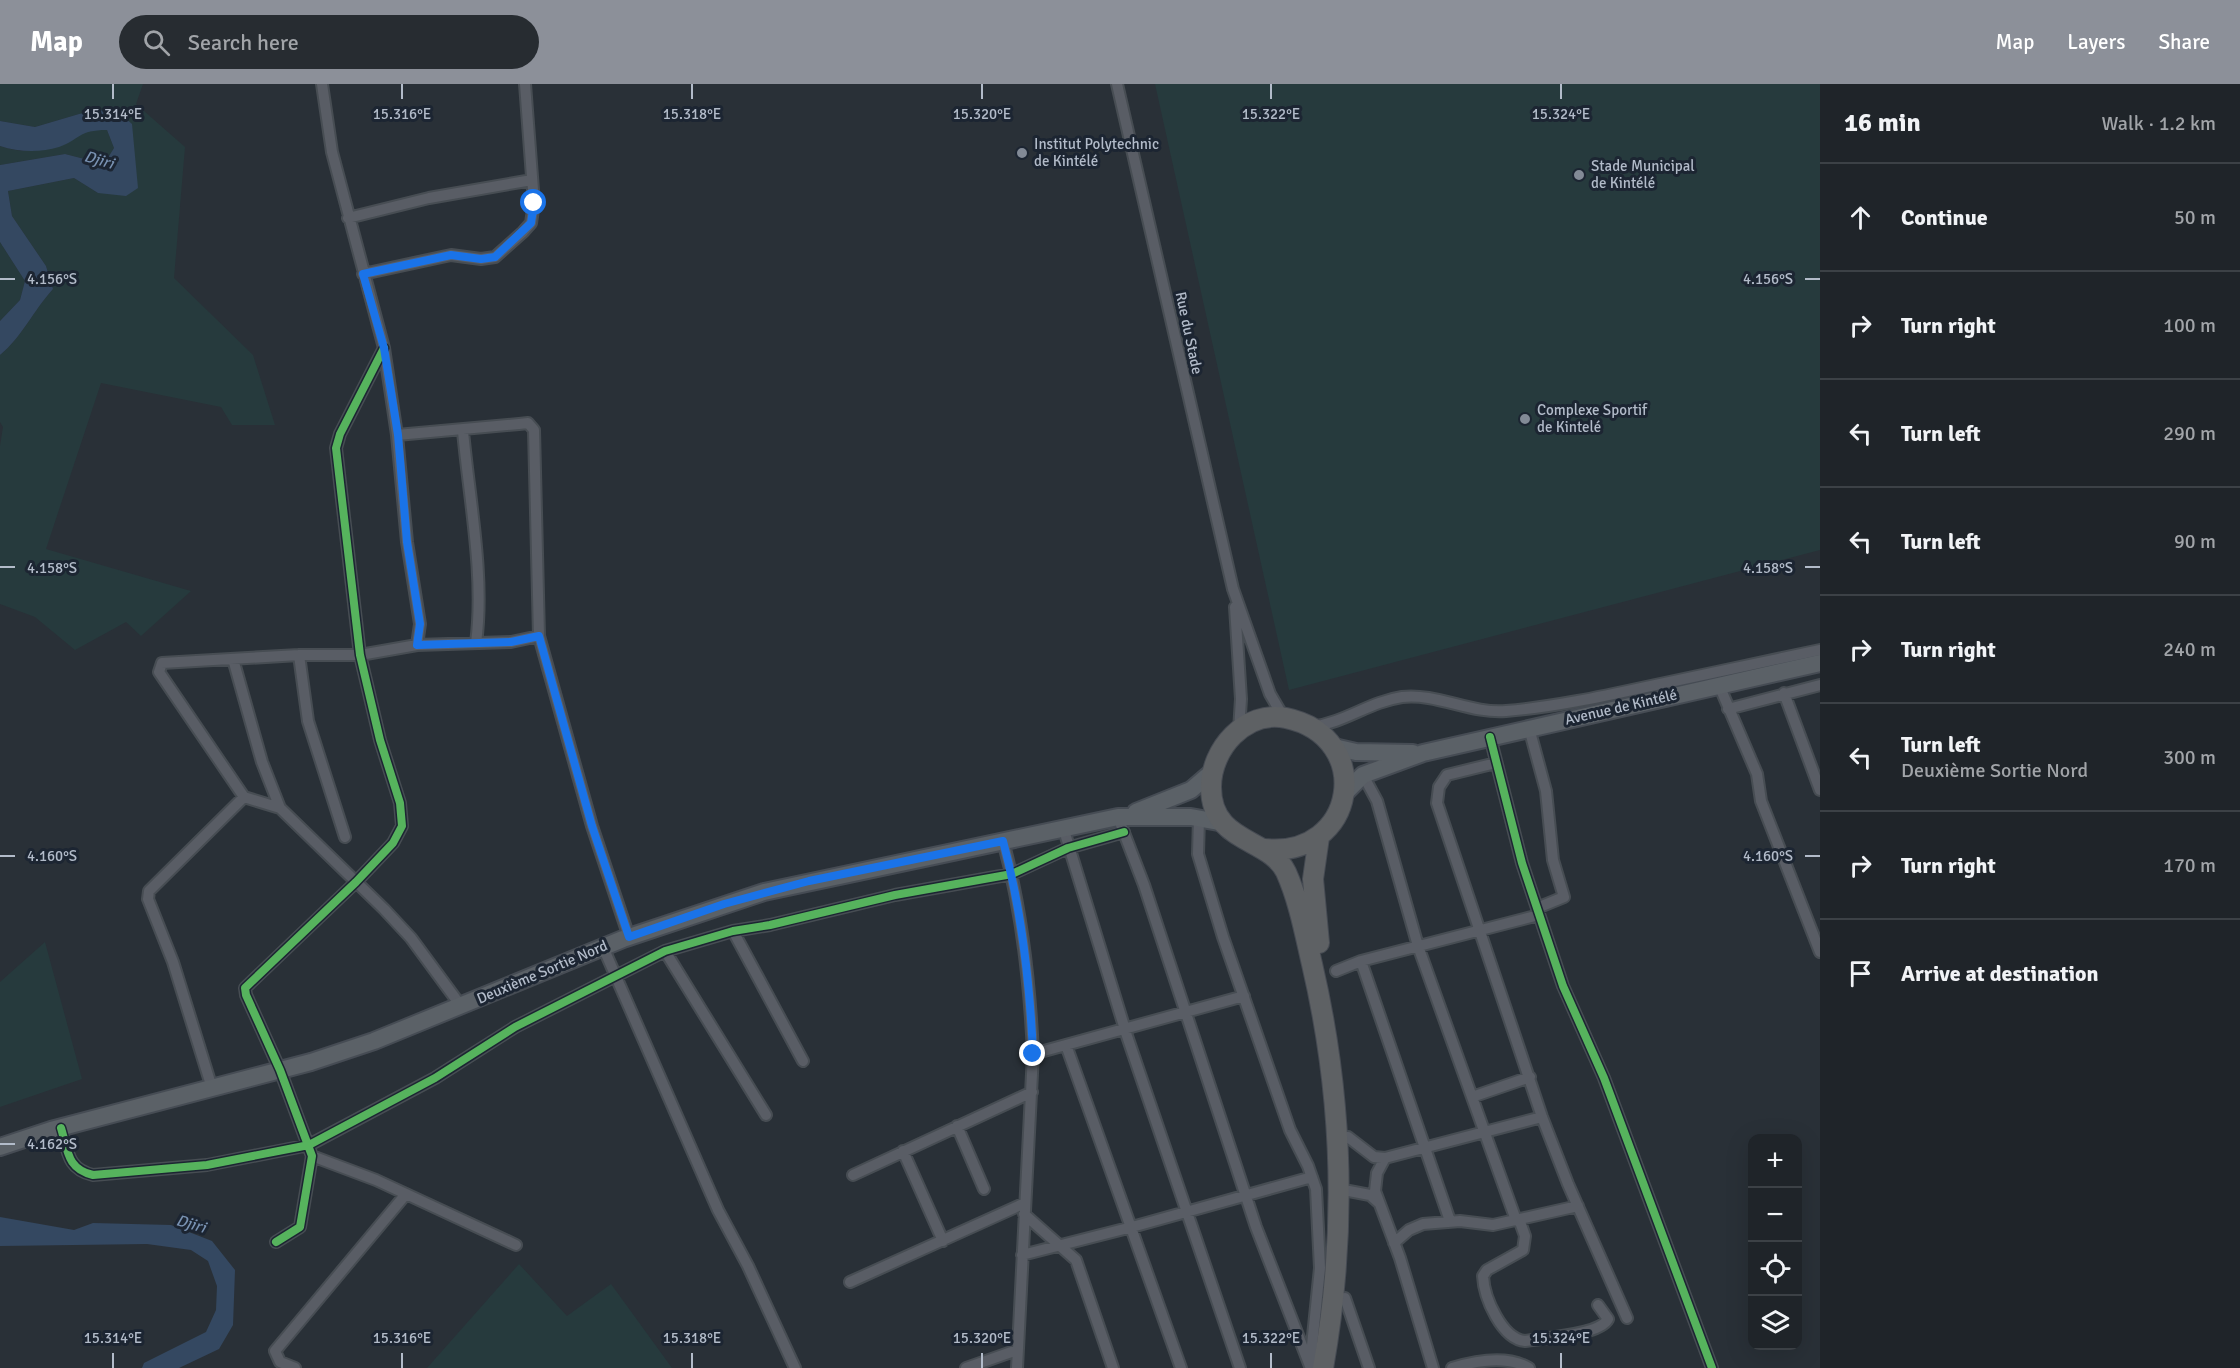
<!DOCTYPE html>
<html lang="en">
<head>
<meta charset="utf-8">
<style>
	body { margin:0; font-family:Signika,sans-serif; background:#272c31; color:#f1f3f6 }
	.controls { position:absolute; right:18px; bottom:18px; display:grid; overflow:hidden; border-radius:12px; box-shadow:0 6px 24px #0002 }
	.controls button { width:54px; height:54px; display:grid; place-items:center; padding:0; border:0; border-bottom:2px solid #3c4146; background:#1f2429; color:#f1f3f6; font:30px sans-serif }
	.stop { position:absolute; width:18px; height:18px; margin:-14px; border:4px solid #1a73e8; border-radius:50%; background:#fff }
	.stop.end { background:#1a73e8; border-color:#fff; box-shadow:0 2px 6px #0008 }
	.list { margin:0; padding:0; list-style:none }
	h2 { display:flex; justify-content:space-between; align-items:center; height:78px; margin:0; padding:0 24px; font-size:26px }
	h2 small { font-size:20px; font-weight:400; color:#a1a4a8 }
	.list li { display:grid; grid-template-columns:39px 1fr auto; gap:18px; align-items:center; box-sizing:border-box; height:108px; padding:0 24px; border-top:2px solid #3c4146 }
	.list b { display:block; font-size:22px; white-space:nowrap }
	.list p { margin:0; font-size:20px; white-space:nowrap; color:#a1a4a8 }
	.list em { font-size:20px; font-style:normal; color:#a1a4a8 }
	.icon { flex:none; width:33px; height:33px; fill:none; stroke:currentColor; stroke-width:2; stroke-linecap:round; stroke-linejoin:round }
	.map { position:relative; flex:none; width:1820px; height:1284px; overflow:hidden }
	header { display:flex; align-items:center; gap:36px; box-sizing:border-box; height:84px; padding:0 30px; background:#8c9099; color:#fff }
	header strong { font-size:28px }
	nav { display:flex; gap:33px; margin-inline-start:auto; font-size:21px }
	.search { width:420px; height:54px; background:#272c31; display:flex; align-items:center; gap:15px; box-sizing:border-box; padding:0 21px; border-radius:33px; color:#a1a4a8; font-size:22px }
	main { display:flex }
	aside { flex:1; background:#1f2429 }
	.map>svg:first-child { display:block }
</style>
</head>
<body>
<header>
<strong>Map</strong>
<div class="search"><svg class="icon" aria-label="search" viewBox="0 0 24 24"><circle cx="10" cy="10" r="6"/><path d="M15 15l6 6"/></svg>Search here</div>
<nav><a>Map</a><a>Layers</a><a>Share</a></nav>
</header>
<main>
<div class="map">
<svg width="1820" height="1284" viewBox="0 0 1820 1284">
	<rect width="100%" height="100%" fill="#293037"/>
	<!-- green -->
	<path fill="#263a3d" d="M0,0H143L136,20L185,63L174,194L253,271L275,341H232L221,323L101,299L46,465L191,507L141,552L126,538L75,566L35,533L0,520V362L3,343L0,338V271C22,253 33,227 53,205L46,182L12,132L8,107L74,94L98,109L132,40L79,30L35,43L0,37Z
		M1155,0H1820V466L1289,606Z
		M88,46H107L114,64L104,80L65,70L0,81V62C33,74 58,63 88,46Z
		M0,158L25,197L20,216L0,237Z
		M45,858L82,995L0,1023V898Z
		M519,1180L567,1232L611,1200L672,1284H427Z"/>
	<!-- water -->
	<path fill="#344861" d="M114,24L132,40L138,104L126,112L98,109L74,94L8,107L12,132L46,182L53,205C33,227 22,253 0,271V237L20,216L25,197L0,158V81L65,70L104,80L114,64L107,46C78,46 81,55 59,63C40,69 18,68 0,62V37L35,43L79,30Z
		M0,1133L74,1146L93,1139L171,1141L212,1157L235,1186L233,1241L219,1265L179,1284H142L144,1279L206,1248L216,1226L217,1202L208,1177L191,1166L147,1160L0,1162Z"/>
	<g fill="none" stroke-linecap="round" stroke-linejoin="round">
		<!-- street casing -->
		<g stroke="#474d53" stroke-width="14">
			<path id="street" d="M322,0L332,68L384,264L397,351L407,458L420,540L417,561
				M1117,0L1233,505L1270,610L1284,634
				M348,134L429,114L532,96
				M363,190L451,171L481,175L495,173L523,148L531,139L534,119L525,0
				M463,347C469,414 485,492 476,559
				M397,351L519,340L528,339L534,346L539,552L592,742L629,853
				M1235,523L1241,615L1239,646
				M299,571L308,637L345,753
				M233,575L262,678L280,724L384,825L411,854L461,922
				M1719,601L1757,690L1761,717L1820,868
				M1784,609L1820,706
				M1728,625L1820,601
				M1312,643C1346,638 1369,618 1402,613C1437,609 1471,630 1506,627C1553,623 1600,613 1646,603C1704,591 1762,578 1820,566
				M1529,644L1546,707L1553,776L1564,813L1537,824
				M1490,653L1522,779L1563,902L1604,994L1712,1284
				M1496,679L1447,691L1439,703L1437,719L1542,1033L1568,1100L1627,1234
				M1363,691L1377,717L1418,862L1516,1136
				M244,713L159,588L162,579L299,571H360L417,561L511,558L539,552
				M1199,734L1198,770L1223,853L1290,1046L1308,1082L1316,1105L1320,1184L1310,1281
				M1121,741L1144,801L1256,1143L1310,1282
				M1063,743L1127,952L1240,1284
				M1003,757C1021,823 1030,902 1033,970L1017,1284
				M733,847L803,977
				M603,863L718,1126L748,1182L795,1284
				M665,867L766,1031
				M1361,877L1450,1137
				M1336,887L1361,877L1539,831
				M1066,961L1181,1284
				M1033,970L1244,912
				M212,1004L173,878L148,815L149,807L244,713L280,724
				M1472,1013L1530,993
				M957,1042L984,1105
				M61,1044C68,1067 67,1085 93,1091L207,1081L309,1061L435,994L515,943L665,867L733,847L770,841L895,811L1012,790L1068,764L1124,748
				M1348,1053L1374,1073L1385,1074L1542,1033
				M903,1067L943,1157
				M312,1072L376,1096L516,1161
				M1385,1074L1377,1089L1375,1107L1400,1174L1433,1284
				M853,1091L1032,1008
				M1349,1107L1370,1111L1378,1118
				M1024,1130L1076,1176L1113,1284
				M1519,1135L1525,1152L1523,1166L1487,1186L1483,1192C1484,1214 1502,1255 1525,1257C1544,1254 1600,1251 1608,1235L1598,1221
				M276,1158L300,1143L312,1072L280,986L246,911L245,904L356,798L393,759L402,742L400,719L380,656L360,571L336,364L340,350L384,264
				M1394,1159L1409,1146L1423,1140L1460,1137L1493,1141L1578,1122
				M1022,1171L1132,1143L1312,1093
				M850,1198L1025,1119
				M1345,1214L1369,1284
				M295,1284L280,1278L275,1267L406,1110
				M966,1284L1017,1266
				M1452,1284C1475,1277 1507,1271 1529,1284"/>
		</g>
		<!-- primary casing -->
		<g stroke="#464c54" stroke-width="20">
			<path id="primary" d="M1334,663L1356,668L1413,669
				M1344,710L1363,691L1423,669L1820,579
				M1136,728L1191,706L1212,688
				M0,1063L51,1046L311,978L374,957L623,855L764,808L1118,733H1191L1224,739"/>
		</g>
		<!-- highway casing -->
		<g stroke="#464b53" stroke-width="22">
			<path id="highway" d="M1319,753L1313,795L1319,859
				M1264,765C1357,775 1376,653 1286,634C1245,626 1211,665 1211,703C1211,760 1269,753 1286,788C1299,817 1305,850 1312,880C1343,1013 1347,1150 1323,1284"/>
		</g>
		<!-- street -->
		<use href="#street" stroke="#595d65" stroke-width="10"/>
		<!-- primary -->
		<use href="#primary" stroke="#5b6167" stroke-width="16"/>
		<!-- highway -->
		<use href="#highway" stroke="#5e6164" stroke-width="20"/>
		<!-- cycleway casing -->
		<g stroke="#1c2532" stroke-width="11">
			<path id="cycleway" d="M1490,653L1522,779L1563,902L1604,994L1712,1284
				M61,1044C68,1067 67,1085 93,1091L207,1081L309,1061L435,994L515,943L665,867L733,847L770,841L895,811L1012,790L1068,764L1124,748
				M276,1158L300,1143L312,1072L280,986L246,911L245,904L356,798L393,759L402,742L400,719L380,656L360,571L336,364L340,350L384,264"/>
		</g>
		<!-- cycleway -->
		<use href="#cycleway" stroke="#56b35d" stroke-width="8"/>
	</g>
	<g fill="none" stroke-linecap="round" stroke-linejoin="round">
		<!-- route -->
		<path stroke="#1a73e8" stroke-width="8" d="M534,119L531,139L495,173L481,175L451,171L363,190L384,264L398,351L407,458L420,540L417,561L511,558L539,552L592,742L629,853L724,820L809,797L1003,757C1021,824 1030,902 1033,970"/>
	</g>
	<!-- ticks -->
	<path fill="none" stroke="#b2bbc9" stroke-width="2" d="M113,0V15M402,0V15M692,0V15M982,0V15M1271,0V15M1561,0V15M0,195H15M1805,195H1820M0,483H15M1805,483H1820M0,772H15M1805,772H1820M0,1060H15M113,1269V1284M402,1269V1284M692,1269V1284M982,1269V1284M1271,1269V1284M1561,1269V1284"/>
	<!-- markers -->
	<g fill="#828a96" stroke="#1c2532" stroke-width="2">
		<circle cx="1022" cy="69" r="6"/>
		<circle cx="1579" cy="91" r="6"/>
		<circle cx="1525" cy="335" r="6"/>
	</g>
	<g text-anchor="middle" dominant-baseline="central" stroke-width="6" stroke-linejoin="round" paint-order="stroke">
		<!-- poi labels -->
		<g font-size="15" fill="#b2bbc9" stroke="#1c2532" text-anchor="start">
			<text x="1034" y="60">Institut Polytechnic<tspan x="1034" dy="17">de Kintélé</tspan></text>
			<text x="1591" y="82">Stade Municipal<tspan x="1591" dy="17">de Kintélé</tspan></text>
			<text x="1537" y="326">Complexe Sportif<tspan x="1537" dy="17">de Kintelé</tspan></text>
		</g>
		<!-- street labels -->
		<g font-size="15" fill="#b2bbc9" stroke="#1c2532">
			<text transform="translate(1189 249) rotate(78)">Rue du Stade</text>
			<text transform="translate(1621 623) rotate(-13)">Avenue de Kintélé</text>
			<text transform="translate(542 888) rotate(-23)">Deuxième Sortie Nord</text>
		</g>
		<!-- water labels -->
		<g font-size="16" font-style="italic" fill="#7992b2" stroke="#1c2532">
			<text transform="translate(99 76) rotate(16)">Djiri</text>
			<text transform="translate(191 1140) rotate(16)">Djiri</text>
		</g>
	</g>
	<g font-size="15" text-anchor="middle" fill="#b2bbc9" stroke="#1c2532" stroke-width="6" stroke-linejoin="round" paint-order="stroke">
		<text x="113" y="35">15.314°E</text>
		<text x="402" y="35">15.316°E</text>
		<text x="692" y="35">15.318°E</text>
		<text x="982" y="35">15.320°E</text>
		<text x="1271" y="35">15.322°E</text>
		<text x="1561" y="35">15.324°E</text>
		<text x="52" y="200">4.156°S</text>
		<text x="1768" y="200">4.156°S</text>
		<text x="52" y="489">4.158°S</text>
		<text x="1768" y="489">4.158°S</text>
		<text x="52" y="777">4.160°S</text>
		<text x="1768" y="777">4.160°S</text>
		<text x="52" y="1065">4.162°S</text>
		<text x="113" y="1259">15.314°E</text>
		<text x="402" y="1259">15.316°E</text>
		<text x="692" y="1259">15.318°E</text>
		<text x="982" y="1259">15.320°E</text>
		<text x="1271" y="1259">15.322°E</text>
		<text x="1561" y="1259">15.324°E</text>
	</g>
</svg>
<div class="controls">
<button>+</button>
<button>−</button>
<button><svg class="icon" aria-label="locate" viewBox="0 0 24 24"><circle cx="12" cy="12" r="6"/><path d="M12 2v4M12 18v4M2 12h4M18 12h4"/></svg></button>
<button><svg class="icon" aria-label="layers" viewBox="0 0 24 24"><path d="M12 4l9 5-9 5-9-5zM3 14l9 5 9-5"/></svg></button>
</div>
<div class="stop" style="left:534px;top:119px"></div>
<div class="stop end" style="left:1033px;top:970px"></div>
</div>
<aside>
<h2>16 min<small>Walk · 1.2 km</small></h2>
<ul class="list">
<li><svg class="icon" aria-label="ahead" viewBox="0 0 24 24"><path d="M12 20V5M6 11l6-6 6 6"/></svg><div><b>Continue</b></div><em>50 m</em></li>
<li><svg class="icon" aria-label="right" viewBox="0 0 24 24"><path d="M7 20v-9h11M14 6l5 5-5 5"/></svg><div><b>Turn right</b></div><em>100 m</em></li>
<li><svg class="icon" aria-label="left" viewBox="0 0 24 24"><path d="M17 20v-9H6M10 6l-5 5 5 5"/></svg><div><b>Turn left</b></div><em>290 m</em></li>
<li><svg class="icon" aria-label="left" viewBox="0 0 24 24"><path d="M17 20v-9H6M10 6l-5 5 5 5"/></svg><div><b>Turn left</b></div><em>90 m</em></li>
<li><svg class="icon" aria-label="right" viewBox="0 0 24 24"><path d="M7 20v-9h11M14 6l5 5-5 5"/></svg><div><b>Turn right</b></div><em>240 m</em></li>
<li><svg class="icon" aria-label="left" viewBox="0 0 24 24"><path d="M17 20v-9H6M10 6l-5 5 5 5"/></svg><div><b>Turn left</b><p>Deuxième Sortie Nord</p></div><em>300 m</em></li>
<li><svg class="icon" aria-label="right" viewBox="0 0 24 24"><path d="M7 20v-9h11M14 6l5 5-5 5"/></svg><div><b>Turn right</b></div><em>170 m</em></li>
<li><svg class="icon" aria-label="arrive" viewBox="0 0 24 24"><path d="M6 21V4h12l-3 4 3 4H6"/></svg><div><b>Arrive at destination</b></div></li>
</ul>
</aside>
</main>
</body>
</html>
